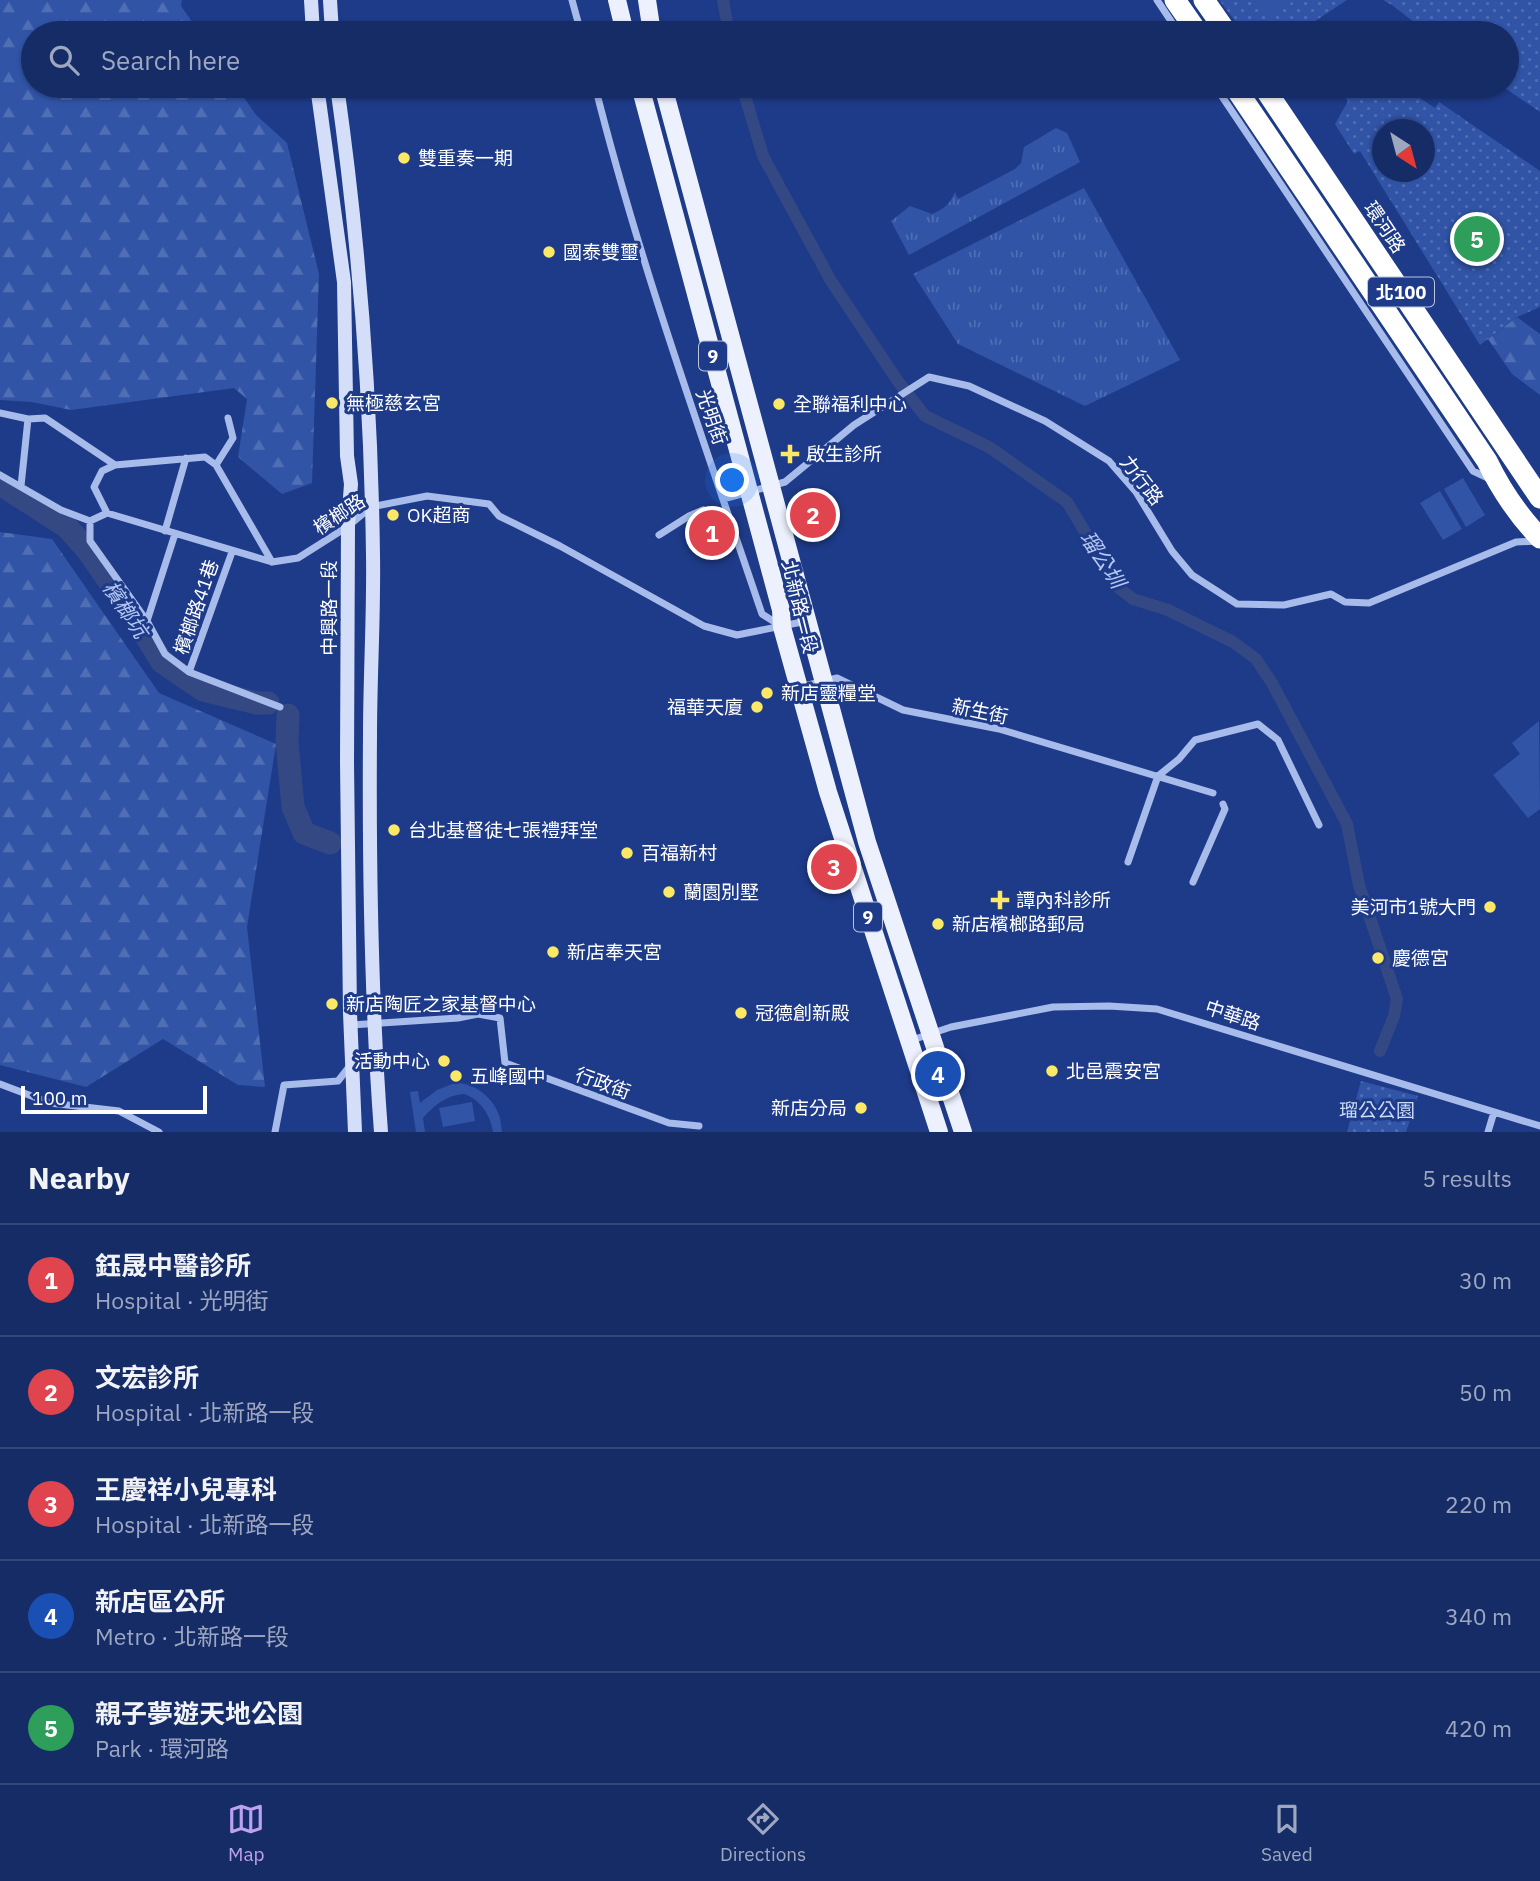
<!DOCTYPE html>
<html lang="en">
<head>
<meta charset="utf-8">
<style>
	body { margin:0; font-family:"IBM Plex Sans","Noto Sans TC",sans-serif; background:#1f346d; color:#f1f3f6 }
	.compass { position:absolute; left:1372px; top:119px; width:63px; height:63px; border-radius:50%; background:#162c67; box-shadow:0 2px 5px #0004; rotate:144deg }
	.scale { position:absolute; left:21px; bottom:18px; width:186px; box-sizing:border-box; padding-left:7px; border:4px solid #fff; border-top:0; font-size:19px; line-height:24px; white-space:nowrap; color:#fff; -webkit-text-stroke:5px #1e3b89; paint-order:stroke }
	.you { position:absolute; left:733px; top:481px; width:24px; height:24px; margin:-18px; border:5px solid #fff; border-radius:50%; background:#1a73e8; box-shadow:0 0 0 10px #1a73e833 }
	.badge { display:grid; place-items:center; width:46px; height:46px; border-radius:50%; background:#bca0f2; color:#fff; font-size:23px; font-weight:700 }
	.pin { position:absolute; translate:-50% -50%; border:4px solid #fff; box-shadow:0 2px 7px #0006 }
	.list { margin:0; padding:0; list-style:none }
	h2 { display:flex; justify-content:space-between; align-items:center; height:91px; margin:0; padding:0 28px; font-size:30px }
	h2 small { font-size:23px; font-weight:400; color:#9ea7c0 }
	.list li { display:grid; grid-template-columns:46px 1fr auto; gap:21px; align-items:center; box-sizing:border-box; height:112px; padding:0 28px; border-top:2px solid #35487b }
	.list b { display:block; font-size:26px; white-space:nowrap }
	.list p { margin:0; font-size:23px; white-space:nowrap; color:#9ea7c0 }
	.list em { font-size:23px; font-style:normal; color:#9ea7c0 }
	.icon { flex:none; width:38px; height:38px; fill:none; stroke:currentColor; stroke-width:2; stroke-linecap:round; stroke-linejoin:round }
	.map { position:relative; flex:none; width:1540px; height:1132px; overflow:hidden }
	.search { position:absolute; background:#162c67; box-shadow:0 2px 5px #0004; left:21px; right:21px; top:21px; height:77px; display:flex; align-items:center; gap:18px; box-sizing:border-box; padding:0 24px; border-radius:38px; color:#9ea7c0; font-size:26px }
	.sheet { height:651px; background:#162c67 }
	nav { display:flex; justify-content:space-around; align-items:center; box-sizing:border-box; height:98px; border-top:2px solid #35487b; background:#162c67; font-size:19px; color:#9ea7c0 }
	nav a { display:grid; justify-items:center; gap:4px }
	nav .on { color:#bca0f2 }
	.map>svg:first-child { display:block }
</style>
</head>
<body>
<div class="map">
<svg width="1540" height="1132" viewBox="0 0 1540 1132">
	<defs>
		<pattern id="grass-tufts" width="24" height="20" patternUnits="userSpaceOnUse" patternTransform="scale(1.75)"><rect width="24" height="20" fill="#3154a7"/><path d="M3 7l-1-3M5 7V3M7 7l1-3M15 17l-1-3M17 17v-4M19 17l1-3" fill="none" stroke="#506eb4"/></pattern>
		<pattern id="forest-firs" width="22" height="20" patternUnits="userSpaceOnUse" patternTransform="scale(1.75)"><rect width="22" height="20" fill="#3154a7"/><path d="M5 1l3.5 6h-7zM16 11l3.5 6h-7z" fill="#506eb4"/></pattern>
		<pattern id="park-dots" width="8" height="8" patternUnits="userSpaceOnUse" patternTransform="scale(1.75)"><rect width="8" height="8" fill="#3154a7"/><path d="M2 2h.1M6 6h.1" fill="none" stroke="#506eb4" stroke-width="1.8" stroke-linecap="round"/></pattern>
	</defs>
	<rect width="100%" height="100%" fill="#1e3b89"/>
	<!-- grass -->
	<path fill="url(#grass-tufts)" d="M1056,128L1067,133L1080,162L909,255L891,221L910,206L932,214C944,209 950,204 955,192L958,199L1015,169L1021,163L1024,147Z
		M1084,188L1180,360L1085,406L958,344L913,274Z"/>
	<!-- forest -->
	<path fill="url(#forest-firs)" d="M0,0H182L181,6L200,33H33V86H236L256,115L287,143L319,274L312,483L282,494L238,457L247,399L234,388L71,410L32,402L0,400Z
		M1517,317L1540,334V395L1512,374L1488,339Z
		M0,532L52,539L159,693L276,744L247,927L265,1087L238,1085L163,1039L86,1087L0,1065Z"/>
	<!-- park -->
	<path fill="url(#park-dots)" fill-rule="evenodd" d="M1219,0H1347L1297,33H1244Z
		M1383,0H1540V112L1502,86H1507V33H1428L1392,5Z
		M1338,86H1402L1435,108L1439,102L1540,171V307L1517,317L1480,345L1360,151L1354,154L1335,124L1348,101ZM1382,130H1424V172H1382Z
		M1361,1081L1418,1096L1406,1132H1347Z"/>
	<!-- pitch -->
	<path fill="#3154a7" d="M1257,0H1295L1274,15L1265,13Z
		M1463,478L1485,515L1466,527L1444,489Z
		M1440,491L1462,529L1443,540L1420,503Z
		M1539,721L1540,809L1528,818L1493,775L1520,754L1512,743Z
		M455,1083C473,1082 493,1097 499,1115C501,1120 501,1127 502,1132H493C491,1116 480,1099 464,1094C447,1095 434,1105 423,1118L425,1132H416L410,1092L418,1091L420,1103L437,1090Z
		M472,1102L475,1121L443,1127L439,1108Z"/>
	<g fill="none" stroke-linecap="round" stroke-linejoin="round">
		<!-- canal -->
		<path stroke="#344984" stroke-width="12" d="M723,0L729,33
			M742,86L763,156L831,281L897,380L925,416L989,447L1067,502L1119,588L1133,599L1168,610L1233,642L1256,659L1272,683L1347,824L1359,885L1397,999L1394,1016L1380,1051"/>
		<!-- river -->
		<path stroke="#344984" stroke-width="23" d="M0,484L67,527L88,551L138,623L162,662L203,690L257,703H268
			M288,715L287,742L293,807L304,833L330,843"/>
		<!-- street -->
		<path stroke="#a8bceb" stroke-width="7" d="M572,0L581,33
			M1157,0L1179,33
			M595,86C640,265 703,439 762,614L781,626
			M1215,86L1473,471L1490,479
			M0,413L28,419L21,486
			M28,419L45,418L115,465L205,457L216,465L272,562
			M216,465L233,438L228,418
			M0,475L61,510L90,521L107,513L272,562L298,558L347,527L371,507L427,496L489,504L499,516L560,546L704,626L737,635L807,621
			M723,499L785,482L854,425L929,377L969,386L1045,421L1109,461L1136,492L1172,551L1192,575L1237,604L1284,605L1331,594L1345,602L1369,603L1516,542L1538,541
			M107,513L94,487L102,471L115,465
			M90,521V541L147,621L165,654L189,672L280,707
			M165,531L186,458
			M659,535L689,516L703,510
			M147,621L175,534
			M189,672L232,552
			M800,687L837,678L903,710L999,729L1213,793
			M1128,862L1158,776L1179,759L1195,740L1258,724L1278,740L1319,825
			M1193,882L1225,809L1223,804
			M351,1025L458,1018L478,1014L500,1018L505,1063L669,1123L699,1126
			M909,1041L951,1027L1053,1007L1109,1006L1157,1009L1540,1126
			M0,1084L50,1103L119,1111L159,1132
			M275,1132L284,1085L338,1081L353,1062L375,1059
			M1488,1132L1494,1112"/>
		<!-- secondary -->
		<path stroke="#d4def9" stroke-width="14" d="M311,0L313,33
			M330,0L332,33
			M317,86L344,282L347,456L351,484L348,525L347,762L350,1013L355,1132
			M337,86C359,241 371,398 373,555C374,615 370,675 370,735C369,868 371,1000 381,1132"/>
		<!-- primary -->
		<path stroke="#edf1fe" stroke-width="18" d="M617,0L625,33
			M647,0L652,33
			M640,86L781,610L782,627L828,792L939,1132
			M663,86L867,842L963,1132"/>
		<!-- highway -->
		<path stroke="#fff" stroke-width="21" d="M1175,0L1198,33
			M1204,0L1227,33
			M1234,86L1487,461C1501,490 1518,515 1540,538
			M1263,86L1540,498"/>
	</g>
	<!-- markers -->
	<g fill="#fbe867" stroke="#1e3b89" stroke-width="2.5">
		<circle cx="404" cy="158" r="7"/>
		<circle cx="549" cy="252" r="7"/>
		<circle cx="332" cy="403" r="7"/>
		<circle cx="779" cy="404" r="7"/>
		<path d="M786.5 443.5h7v7h7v7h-7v7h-7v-7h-7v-7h7z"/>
		<circle cx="393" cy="515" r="7"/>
		<circle cx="767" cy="693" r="7"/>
		<circle cx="757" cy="707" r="7"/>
		<circle cx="394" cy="830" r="7"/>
		<circle cx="627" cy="853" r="7"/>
		<circle cx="669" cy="892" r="7"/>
		<path d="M996.5 889.5h7v7h7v7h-7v7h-7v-7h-7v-7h7z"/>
		<circle cx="1490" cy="907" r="7"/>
		<circle cx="938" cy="924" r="7"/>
		<circle cx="553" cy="952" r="7"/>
		<circle cx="1378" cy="958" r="7"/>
		<circle cx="332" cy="1004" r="7"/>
		<circle cx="741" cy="1013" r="7"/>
		<circle cx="444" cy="1061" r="7"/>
		<circle cx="1052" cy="1071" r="7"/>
		<circle cx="456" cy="1076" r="7"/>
		<circle cx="861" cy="1108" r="7"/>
	</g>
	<g text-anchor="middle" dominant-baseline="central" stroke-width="6" stroke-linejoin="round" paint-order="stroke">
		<!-- shield labels -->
		<g fill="#1e3b89" stroke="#bcc4dc" stroke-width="2">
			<rect x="1368" y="277.5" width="66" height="29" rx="5"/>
			<rect x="699" y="341.5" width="28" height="29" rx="5"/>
			<rect x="854" y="902.5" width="28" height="29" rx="5"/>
		</g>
		<g font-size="18" font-weight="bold" fill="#fff">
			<text x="1401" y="292">北100</text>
			<text x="713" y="356">9</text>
			<text x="868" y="917">9</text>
		</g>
		<!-- poi labels -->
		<g font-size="19" fill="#fff" stroke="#1e3b89" text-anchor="start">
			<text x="418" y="158">雙重奏一期</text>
			<text x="563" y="252">國泰雙璽</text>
			<text x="346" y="403">無極慈玄宮</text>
			<text x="793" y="404">全聯福利中心</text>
			<text x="806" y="454">啟生診所</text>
			<text x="407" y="515">OK超商</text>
			<text x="781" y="693">新店靈糧堂</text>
			<text x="743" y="707" text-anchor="end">福華天廈</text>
			<text x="408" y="830">台北基督徒七張禮拜堂</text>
			<text x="641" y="853">百福新村</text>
			<text x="683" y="892">蘭園別墅</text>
			<text x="1016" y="900">譚內科診所</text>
			<text x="1476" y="907" text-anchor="end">美河市1號大門</text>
			<text x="952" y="924">新店檳榔路郵局</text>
			<text x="567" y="952">新店奉天宮</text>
			<text x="1392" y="958">慶德宮</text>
			<text x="346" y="1004">新店陶匠之家基督中心</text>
			<text x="755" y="1013">冠德創新殿</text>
			<text x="430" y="1061" text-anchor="end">活動中心</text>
			<text x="1066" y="1071">北邑震安宮</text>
			<text x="470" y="1076">五峰國中</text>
			<text x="847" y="1108" text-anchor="end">新店分局</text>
		</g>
		<!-- street labels -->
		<g font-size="19" fill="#fff" stroke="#1e3b89">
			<text transform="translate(1385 227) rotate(56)">環河路</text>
			<text transform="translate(712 417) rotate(71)">光明街</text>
			<text transform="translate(1142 480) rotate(52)">力行路</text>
			<text transform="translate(339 514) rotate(-33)">檳榔路</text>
			<text transform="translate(196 607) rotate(-71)">檳榔路41巷</text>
			<text transform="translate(800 607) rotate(76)">北新路一段</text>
			<text transform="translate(329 608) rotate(-90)">中興路一段</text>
			<text transform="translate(980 711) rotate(12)">新生街</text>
			<text transform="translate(1233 1015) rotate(18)">中華路</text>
			<text transform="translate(603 1083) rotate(20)">行政街</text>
		</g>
		<!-- park labels -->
		<g font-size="19" fill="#cddaf8" stroke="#1e3b89">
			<text x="1377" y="1110">瑠公公園</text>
		</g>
		<!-- water labels -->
		<g font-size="21" font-style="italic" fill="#b4c7f3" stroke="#1e3b89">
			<text transform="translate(1103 559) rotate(57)">瑠公圳</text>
			<text transform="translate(126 609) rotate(56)">檳榔坑</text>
		</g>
	</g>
</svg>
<svg class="compass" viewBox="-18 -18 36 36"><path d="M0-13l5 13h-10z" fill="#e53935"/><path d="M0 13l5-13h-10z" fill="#9ea7c0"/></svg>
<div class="scale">100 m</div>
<div class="you"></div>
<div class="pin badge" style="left:712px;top:533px;background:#e0444e">1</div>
<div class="pin badge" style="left:813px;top:515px;background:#e0444e">2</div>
<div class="pin badge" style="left:834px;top:867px;background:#e0444e">3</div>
<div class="pin badge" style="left:938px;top:1074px;background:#1a4fb4">4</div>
<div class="pin badge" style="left:1477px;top:239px;background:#2e9e5b">5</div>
<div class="search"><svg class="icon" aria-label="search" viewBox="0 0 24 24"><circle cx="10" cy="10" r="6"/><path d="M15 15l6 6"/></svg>Search here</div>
</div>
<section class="sheet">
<h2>Nearby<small>5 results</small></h2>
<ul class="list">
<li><span class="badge" style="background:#e0444e">1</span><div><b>鈺晟中醫診所</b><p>Hospital · 光明街</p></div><em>30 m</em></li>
<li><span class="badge" style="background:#e0444e">2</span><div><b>文宏診所</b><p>Hospital · 北新路一段</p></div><em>50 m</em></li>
<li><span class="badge" style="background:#e0444e">3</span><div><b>王慶祥小兒專科</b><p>Hospital · 北新路一段</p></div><em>220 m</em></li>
<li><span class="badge" style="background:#1a4fb4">4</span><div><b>新店區公所</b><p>Metro · 北新路一段</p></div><em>340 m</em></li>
<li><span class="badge" style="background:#2e9e5b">5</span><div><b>親子夢遊天地公園</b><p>Park · 環河路</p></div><em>420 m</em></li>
</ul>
</section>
<nav>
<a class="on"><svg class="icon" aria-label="map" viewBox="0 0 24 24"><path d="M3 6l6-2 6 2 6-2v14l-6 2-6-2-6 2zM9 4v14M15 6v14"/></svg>Map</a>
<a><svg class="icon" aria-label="directions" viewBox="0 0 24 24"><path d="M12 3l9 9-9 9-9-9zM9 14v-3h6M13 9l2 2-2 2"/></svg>Directions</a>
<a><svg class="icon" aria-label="saved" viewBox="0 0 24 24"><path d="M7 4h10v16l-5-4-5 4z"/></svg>Saved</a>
</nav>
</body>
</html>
